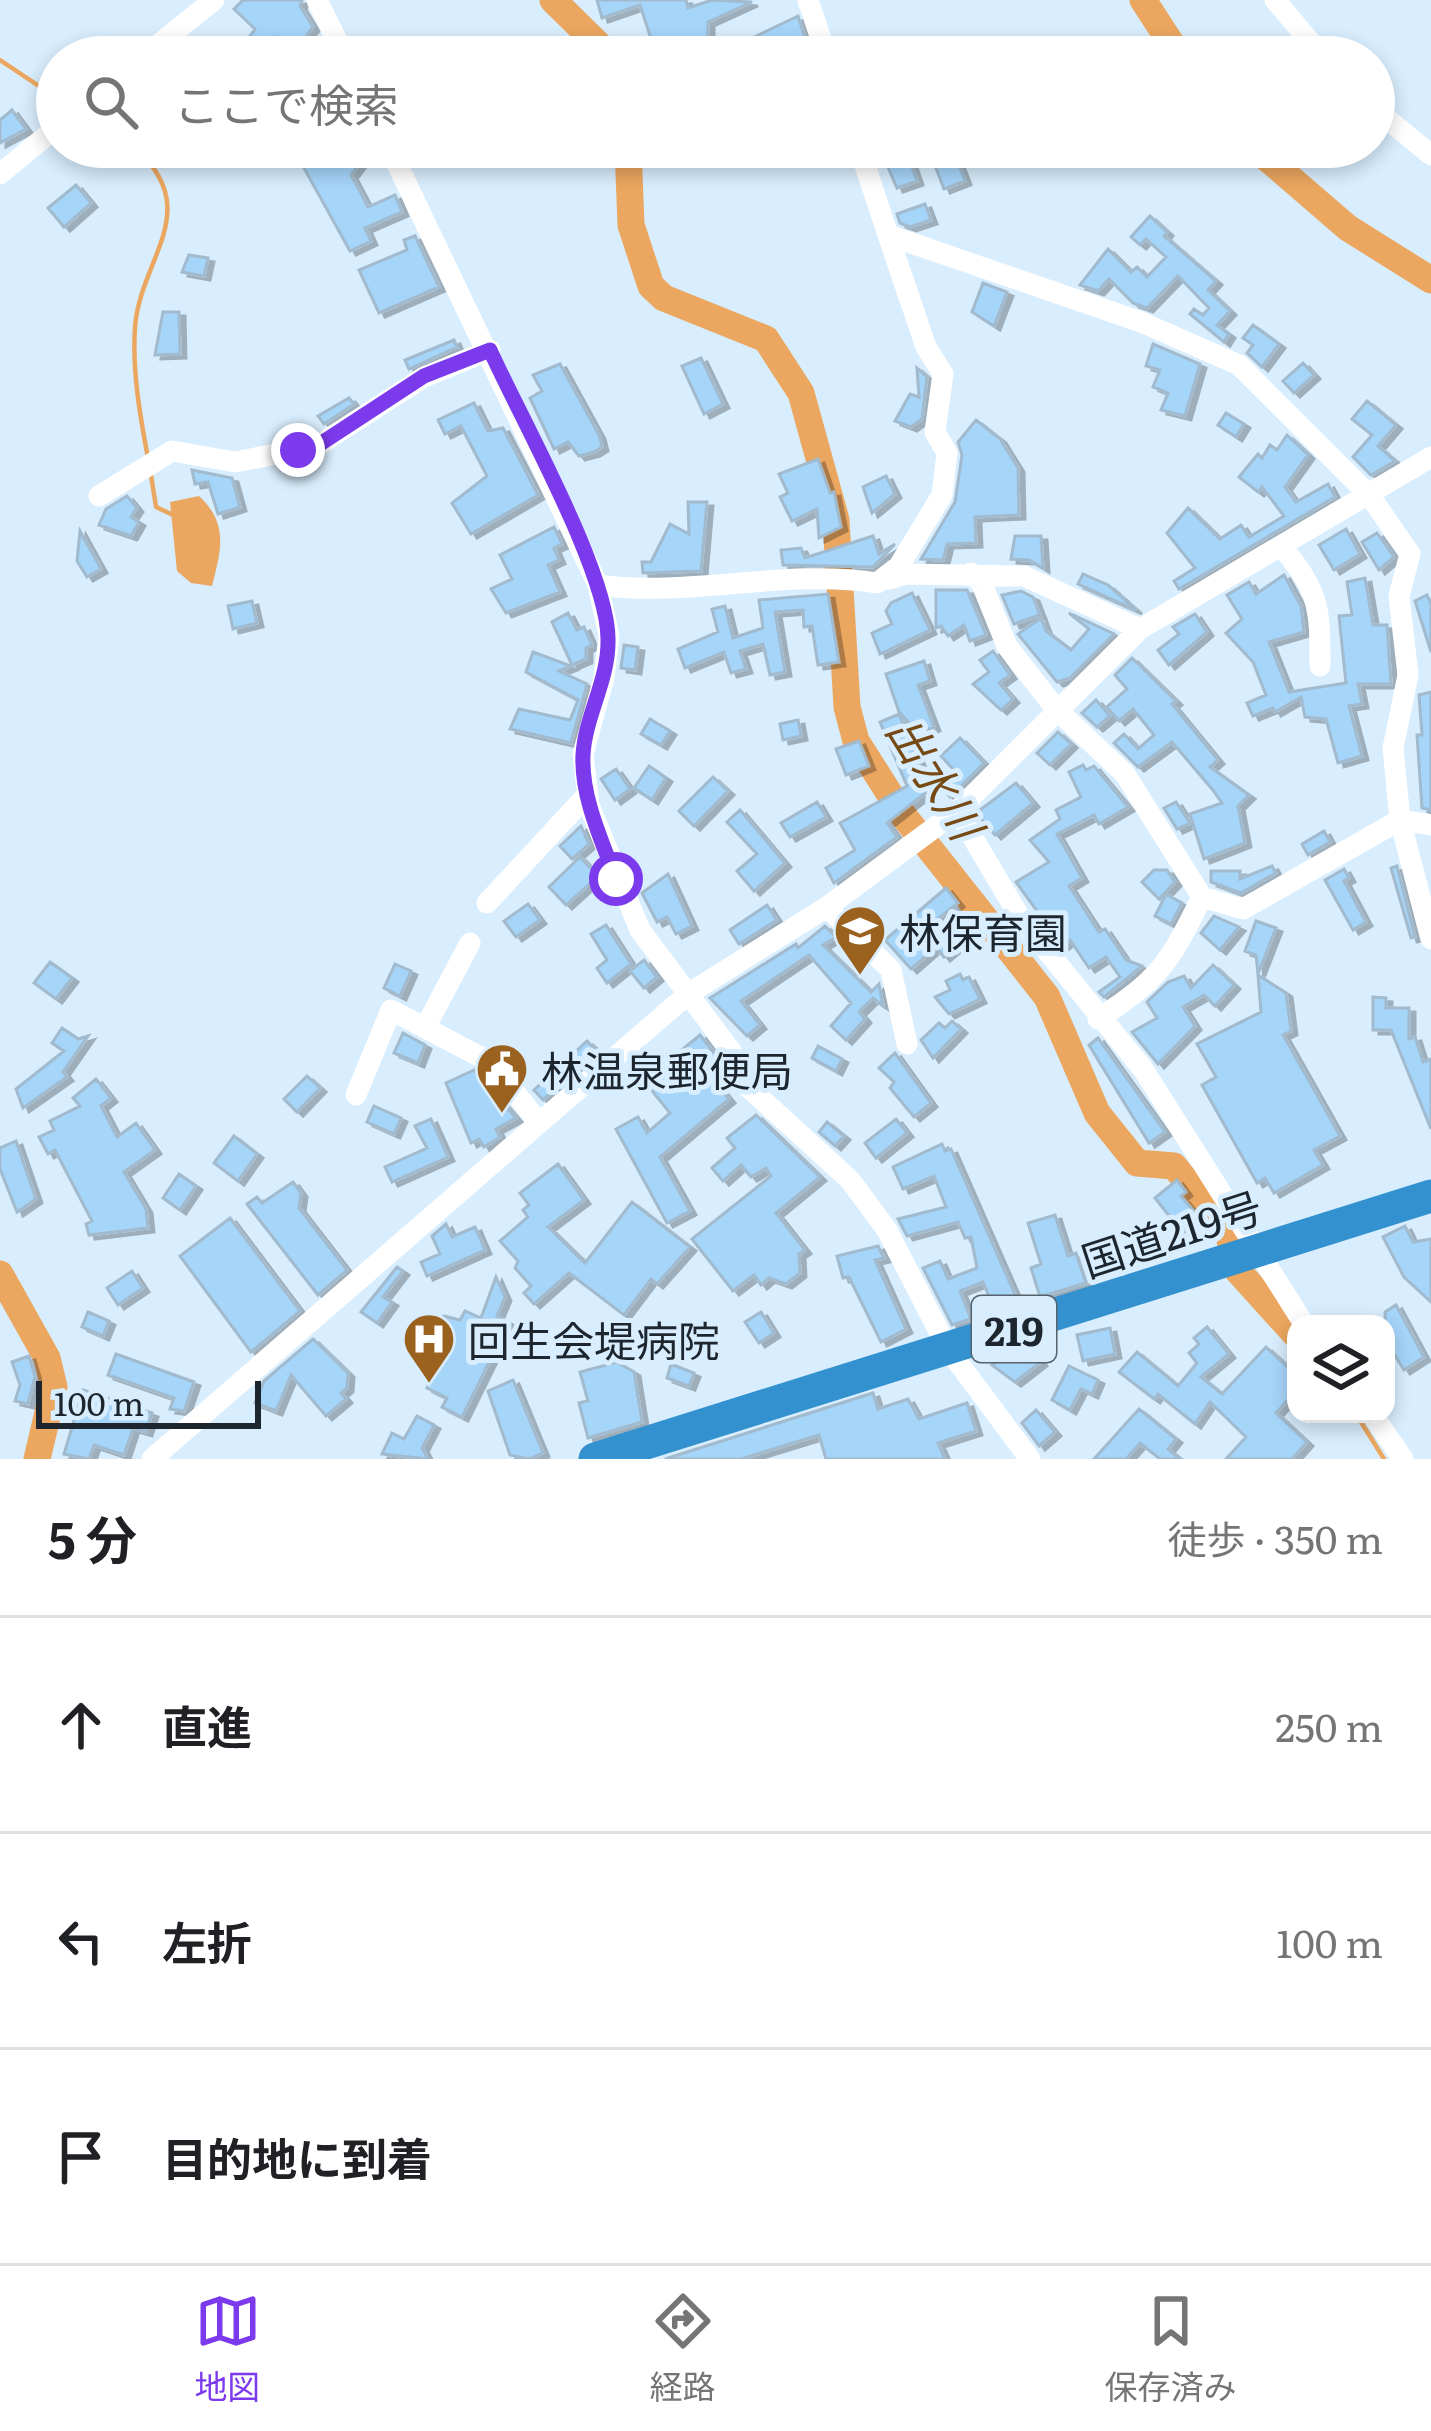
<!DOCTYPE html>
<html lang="ja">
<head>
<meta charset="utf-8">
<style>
	body { margin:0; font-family:Literata,"Noto Sans JP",serif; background:#f2f2f2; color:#202124 }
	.controls { position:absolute; right:36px; bottom:36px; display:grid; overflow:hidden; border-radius:24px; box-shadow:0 6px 18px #0003 }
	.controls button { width:108px; height:108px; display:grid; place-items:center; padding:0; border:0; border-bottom:3px solid #e0e0e0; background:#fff; color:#202124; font:60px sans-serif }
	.scale { position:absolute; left:36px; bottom:30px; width:225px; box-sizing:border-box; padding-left:12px; border:6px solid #1d262e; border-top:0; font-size:33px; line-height:42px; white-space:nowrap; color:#1d262e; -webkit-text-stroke:9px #d8edfd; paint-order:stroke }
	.stop { position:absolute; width:36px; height:36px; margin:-27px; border:9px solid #7c3aed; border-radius:50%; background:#fff }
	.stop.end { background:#7c3aed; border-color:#fff; box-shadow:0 3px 12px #0008 }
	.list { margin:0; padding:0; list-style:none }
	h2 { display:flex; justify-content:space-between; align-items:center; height:156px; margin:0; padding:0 48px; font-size:51px }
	h2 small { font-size:39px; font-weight:400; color:#757577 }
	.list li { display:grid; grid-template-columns:78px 1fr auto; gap:36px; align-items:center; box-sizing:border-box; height:216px; padding:0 48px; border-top:3px solid #e0e0e0 }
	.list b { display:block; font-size:45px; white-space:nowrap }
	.list em { font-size:39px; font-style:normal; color:#757577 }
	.icon { flex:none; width:66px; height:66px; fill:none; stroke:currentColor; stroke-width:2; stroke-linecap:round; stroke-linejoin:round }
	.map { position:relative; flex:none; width:1431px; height:1459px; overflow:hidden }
	.search { position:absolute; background:#fff; box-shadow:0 6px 18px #0003; left:36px; right:36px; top:36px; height:132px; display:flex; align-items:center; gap:30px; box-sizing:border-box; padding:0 42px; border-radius:66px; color:#757577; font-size:45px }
	.sheet { height:804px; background:#fff }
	nav { display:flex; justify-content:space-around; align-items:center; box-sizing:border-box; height:168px; border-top:3px solid #e0e0e0; background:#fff; font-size:33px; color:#757577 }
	nav a { display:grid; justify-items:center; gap:6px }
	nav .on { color:#7c3aed }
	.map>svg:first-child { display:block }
</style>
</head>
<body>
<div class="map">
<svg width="1431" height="1459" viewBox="0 0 1431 1459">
	<defs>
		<filter id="shadow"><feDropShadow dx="6" dy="4" stdDeviation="0" flood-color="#0004"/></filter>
	</defs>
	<rect width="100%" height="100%" fill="#d8edfd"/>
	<!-- water -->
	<path fill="#eba65f" d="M199,496C229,524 221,550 212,586L191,583L177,571L170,502Z"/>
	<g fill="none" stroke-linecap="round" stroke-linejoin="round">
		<!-- stream -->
		<path stroke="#eba65f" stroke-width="4.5" d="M0,60L57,98
			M134,147C206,210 140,258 135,327C132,370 140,416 148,458
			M151,475L156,507L171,514
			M1356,1414L1384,1459"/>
		<!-- river -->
		<path stroke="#eba65f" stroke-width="27" d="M553,0L611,57
			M1143,0L1180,57
			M628,147L631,225L651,286L664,298L766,339L801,393L836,520L847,707L856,741L903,815L1047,997L1097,1113L1137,1163L1174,1166L1228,1232L1237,1270L1296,1335
			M1254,147L1348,228L1431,280
			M0,1274L47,1358L54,1387L37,1459"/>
	</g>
	<!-- building -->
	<path fill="#a6d5fa" stroke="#a1bacd" stroke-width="3" filter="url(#shadow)" d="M243,0H302L300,6L313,27L296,50L278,37L263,57H235L255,29L234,9Z
		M597,0H686L688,8L712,0L752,2L708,22V47L657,57L640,5L602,18Z
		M798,16L811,57H754L748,40Z
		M12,110L26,129L0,143V120Z
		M305,147H372L351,175L368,207L395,195L402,212L365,228L371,241L350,251L299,159L309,154Z
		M928,147H952L965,181L944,189Z
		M907,152L917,181L897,188L885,160Z
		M76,185L91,203L64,227L48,208Z
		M925,204L931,220L910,227L900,223L897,214Z
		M1150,216L1167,232L1164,236L1216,281L1208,290L1230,311L1217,325L1229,334L1224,342L1190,314L1194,309L1203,315L1209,308L1178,276L1147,308L1133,303L1109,279L1098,291L1080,285L1108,249L1131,272L1137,267L1147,277L1166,257L1146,239L1140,245L1131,237Z
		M415,236L439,287L379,313L359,270L407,250L404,240Z
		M189,255L208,258L204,276L182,272Z
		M983,283L1007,292L994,326L972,312Z
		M163,312H179L180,354L155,355Z
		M1253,325L1279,344L1262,367L1247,353L1253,345L1243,338Z
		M454,340L457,347L409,369L405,360Z
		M1153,344L1200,364L1185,416L1161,410L1168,393L1153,387L1160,370L1146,366Z
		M701,358L723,404L704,414L682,366Z
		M1303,363L1314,375L1294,393L1283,381Z
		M560,364L599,435L602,447L594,452L579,456L568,442L554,449L530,398L542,391L533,375Z
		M917,368L927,377L922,419L911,427L895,421L910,394L919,397Z
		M349,398L354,404L324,424L318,416Z
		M1367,401L1396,425L1378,446L1395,461L1371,475L1353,457L1372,435L1352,419Z
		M474,403L488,431L503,428L538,495L471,534L452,503L487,476L461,426L445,434L438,420Z
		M1226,413L1244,424L1236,437L1218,425Z
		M976,420L1000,439L1018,468L1019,515L975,517L976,543L947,544L943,560L921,559L955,502L962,455L958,442Z
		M1287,435L1308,455L1285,487L1296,502L1328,484L1335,497L1179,589L1174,581L1195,568L1167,533L1188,508L1220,539L1241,525L1249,537L1284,516L1262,487L1258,492L1239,477L1258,454L1262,458L1270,445L1277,450Z
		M818,459L830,493L834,492L841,527L819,538L817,509L792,521L780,497L788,493L779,474Z
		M192,470L232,478L240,507L218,514L208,482L195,484Z
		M886,476L895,494L872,513L863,487Z
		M127,496L137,508L131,517L139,522L131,536L99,525L106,509Z
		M688,502H707L701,571L643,573L642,562H651L670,524L689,534Z
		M554,527L562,544L554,548L559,560L548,565L560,592L506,613L491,589L512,579L500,555Z
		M1346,529L1360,554L1334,570L1319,545Z
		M80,531L101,569L87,577L77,561Z
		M1377,533L1394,557L1379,570L1362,542Z
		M873,536L879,554L895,544L873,567L783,565L781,550L801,548L805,558Z
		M1015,536H1041L1043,568L1029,560L1011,559Z
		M1083,574L1108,585L1136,610L1078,584Z
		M1284,575L1301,606L1304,632L1269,642L1289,692L1346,683L1339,616L1352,615L1347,582L1365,578L1373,625H1387L1391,684H1358L1362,704L1349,706L1362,756L1338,763L1326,719L1305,717L1301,697L1275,712L1273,708L1253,716L1247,703L1266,695L1253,662L1226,633L1242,619L1227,595L1249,582L1256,594Z
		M936,590H967L986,635L970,641L964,625L948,636L941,626L936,628Z
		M1021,591L1033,597L1040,615L1014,624L1002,595Z
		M912,593L930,630L880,654L872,633L892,624L886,611L891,603Z
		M828,594L839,662L818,665L812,626L804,627L803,610L775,612L785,672L770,675L763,644L740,651L746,669L731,673L724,652L685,668L678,649L718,632L712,609L725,606L733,638L763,628L759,600Z
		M1427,595L1431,604V652L1415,601Z
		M252,601L257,623L233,629L228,606Z
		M568,613L577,630L584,627L592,645L586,648V659L572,665L552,622Z
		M1069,613L1114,634L1070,678L1057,682L1018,634L1041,618L1046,631L1071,650L1089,629Z
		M1195,614L1207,632L1169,665L1158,650L1179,634L1173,627Z
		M624,645L638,647L635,670L621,668Z
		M993,651L1010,675L999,683L1013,699L1001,710L973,684L989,672L980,660Z
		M533,652L571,666L559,671L587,684L571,743L510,729L519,709L570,720L578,700L526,672Z
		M1132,658L1176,701L1172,704L1218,760L1210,767L1249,795L1238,806L1245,843L1204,859L1190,814L1222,803L1212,789L1172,742L1138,767L1114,743L1124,734L1138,749L1154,735L1133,709L1119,721L1107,707L1127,689L1115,675Z
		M924,661L930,681L918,685L934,727L919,733L899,712L886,674Z
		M1431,692V810L1422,808L1417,735H1422L1419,695Z
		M1096,700L1110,716L1097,727L1082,713Z
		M899,714L920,764L913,767L928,791L887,823L897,837L834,883L826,868L855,850L840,823L907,786L880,722Z
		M650,719L670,731L661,745L641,734Z
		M798,720L801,736L783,740L780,724Z
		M1058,732L1071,744L1050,765L1037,753Z
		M960,738L984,763L950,797L938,785L954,770L941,756Z
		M859,741L869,766L846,775L836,749Z
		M1083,765L1086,770L1094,766L1128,807L1099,824L1094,815L1057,834L1082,878L1069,886L1099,932L1105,929L1126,960L1142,966L1104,997L1099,992L1120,977L1106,957L1089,968L1070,940L1062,946L1016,882L1049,862L1030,840L1060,819L1056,810L1081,797L1069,772Z
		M649,766L666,778L652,800L634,788Z
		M616,769L630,789L615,800L601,779Z
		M713,777L728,791L694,826L679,811Z
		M1016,783L1033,803L995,835L976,813Z
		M817,802L826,817L790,837L781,823Z
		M1176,802L1190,823L1177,829L1164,808Z
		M740,810L785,863L754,891L737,871L757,854L727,822Z
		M581,826L589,844L572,859L560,846Z
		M1324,831L1330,842L1308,855L1302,844Z
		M580,857L598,876L566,905L549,887Z
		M1272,866L1276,873L1241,893L1211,882V871H1240V879Z
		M1397,866L1415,937L1411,938L1391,868Z
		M1344,869L1349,878L1344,881L1366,922L1353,930L1325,880Z
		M1154,870H1167L1175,882L1159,899L1142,882Z
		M668,874L692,926L676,934L667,917L657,922L642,893Z
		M946,888L958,903L935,921L956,947L944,957L936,947L911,969L885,940Z
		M1166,894L1182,903L1171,924L1155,916Z
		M528,904L540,920L516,937L504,921Z
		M767,905L777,920L739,944L730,930Z
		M1214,916L1239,927L1220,950L1201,933Z
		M1256,921L1276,928L1258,974L1256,955L1245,951Z
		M606,925L631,964L607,983L597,968L607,960L591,934Z
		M825,926L836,937L823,945L871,992L879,984L883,1006L873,998L859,1012L865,1019L846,1040L831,1026L851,1003L809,955L741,1001L760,1025L747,1036L710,998L796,944L798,948Z
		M644,960L657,977L644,988L630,971Z
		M50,962L72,978L56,999L34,983Z
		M395,964L411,971L400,996L384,988Z
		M1213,965L1234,985L1215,1006L1204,995L1183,1007L1195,1026L1158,1064L1132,1032L1157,1018L1147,1002L1168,982L1184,976L1191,988Z
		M960,974L963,980L969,977L980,999L949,1014L935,997L950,990L946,981Z
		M1258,975L1286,993L1291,1031L1283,1035L1340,1136L1314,1150L1323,1165L1274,1193L1265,1178L1257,1183L1202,1085L1216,1077L1197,1044L1261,1012Z
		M1373,997L1386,998V1008H1409V1039L1415,1037L1423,1062L1431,1059V1129L1391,1030H1373Z
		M952,1021L961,1029L933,1058L921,1040L939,1023L945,1028Z
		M62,1028L78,1039L88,1036L63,1072L67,1077L23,1108L16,1089L64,1051L52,1043Z
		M403,1033L425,1045L418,1063L394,1053Z
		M700,1035L717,1057L704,1068L729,1099L660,1157L690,1211L667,1223L616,1129L638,1117L647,1133L670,1113L644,1081Z
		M1098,1038L1165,1132L1149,1143L1089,1045Z
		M587,1041L598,1052L543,1100L534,1090Z
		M818,1046L842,1059L836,1071L812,1058Z
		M895,1053L931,1103L914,1117L890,1088L894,1082L879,1068Z
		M474,1070L516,1118L496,1129L500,1137L484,1147L479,1139L471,1143L446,1083Z
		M307,1076L320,1088L297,1112L284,1099Z
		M96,1079L111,1098L101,1106L117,1137L136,1123L155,1150L124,1172L146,1209L148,1228L89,1235L86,1224L92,1221L55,1150L48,1154L39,1137L54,1130L50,1121L80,1106L73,1098Z
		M374,1106L401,1118L394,1134L367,1122Z
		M756,1115L820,1177L776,1213L805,1250L799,1254L800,1273L786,1284L769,1278L761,1285L754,1275L733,1291L692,1239L771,1176L766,1168L751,1177L741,1165L723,1181L712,1168L735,1148L727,1138Z
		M431,1119L448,1157L392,1182L385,1167L427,1148L415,1126Z
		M896,1119L907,1133L876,1158L865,1143Z
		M827,1122L844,1136L835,1146L819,1132Z
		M234,1136L257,1154L238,1181L214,1163Z
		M16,1141L36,1199L17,1212L0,1169V1148Z
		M942,1144L945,1151L951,1149L1016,1297L993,1306L983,1282L960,1291L971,1319L952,1325L923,1268L940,1261L948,1279L977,1268L971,1237L965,1238L958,1222L907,1236L898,1219L946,1207L934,1176L903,1189L893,1167Z
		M558,1164L584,1200L548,1227L585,1263L632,1202L690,1247L657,1284L651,1279L624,1315L569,1273L534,1304L524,1293L531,1286L515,1268L518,1261L500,1241L528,1217L523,1210L529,1205L520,1193Z
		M179,1174L196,1186L180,1210L163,1198Z
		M1177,1180L1186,1192L1181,1196L1198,1216L1181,1231L1155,1198Z
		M293,1182L301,1193L299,1208L347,1270L318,1295L247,1204L257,1197L262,1203Z
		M1055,1215L1068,1256L1076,1253L1086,1283L1040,1297L1031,1268L1041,1264L1028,1223Z
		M230,1218L300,1311L251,1352L180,1256Z
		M446,1224L452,1237L475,1227L485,1250L427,1276L421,1262L440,1254L432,1236Z
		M1405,1226L1413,1242L1431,1239V1302L1404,1277L1383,1237Z
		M878,1246L884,1258L875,1260L906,1329L881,1342L849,1277L843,1278L837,1256Z
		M397,1267L403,1271L383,1297L392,1302L377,1323L361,1312Z
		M132,1271L143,1288L118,1305L107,1288Z
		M496,1277L505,1297L497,1316L509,1322L462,1417L442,1407L447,1398L427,1388L436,1370L425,1365L436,1342L433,1332L444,1316L460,1320L465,1311L481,1318Z
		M1396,1305L1424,1357L1404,1370L1391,1349L1386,1352L1385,1312Z
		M88,1312L109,1321L103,1336L82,1327Z
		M761,1312L774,1333L759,1343L745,1322Z
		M1207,1327L1229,1354L1201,1377L1222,1394L1266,1347L1296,1375V1391L1276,1413L1307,1442L1292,1459H1226L1246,1437L1210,1402L1195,1424L1158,1394L1154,1399L1119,1372L1137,1352L1178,1386L1197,1363L1189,1353L1199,1344L1194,1338Z
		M1110,1328L1115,1354L1083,1361L1077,1335Z
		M313,1339L348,1373L347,1388L341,1393L346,1399L326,1416L291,1375L276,1411L255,1403L264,1381Z
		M1013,1349L1021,1360L1033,1351L1041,1362L1015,1382L992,1365Z
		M116,1354L194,1382L184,1411L170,1409L174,1398L108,1375Z
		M29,1356L35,1376L28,1404L15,1401L20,1385L12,1362Z
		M617,1362L634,1372L642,1422L588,1438L579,1403L588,1401L580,1372Z
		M671,1364L694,1373L689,1386L667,1378Z
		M1069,1366L1098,1380L1092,1394L1081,1389L1070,1410L1052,1400Z
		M513,1380L543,1453L529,1459L510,1455L488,1391Z
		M83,1390L152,1413L146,1432L133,1428L124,1455L94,1445L89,1459L64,1454Z
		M873,1393L878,1409L908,1399L919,1419L967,1403L976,1431L938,1443L945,1459H826L819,1435L741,1459H665Z
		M1139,1409L1176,1439L1168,1449L1180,1459H1160L1140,1443L1126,1459H1094Z
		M1036,1410L1055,1432L1039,1446L1022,1423Z
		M417,1416L434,1425L422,1448L428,1459L382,1454L392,1433L404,1439Z"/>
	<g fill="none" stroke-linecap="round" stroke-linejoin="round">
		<!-- minor -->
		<path stroke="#fff" stroke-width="21" d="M317,0L345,57
			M808,0L827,57
			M1275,0L1323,57
			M143,57L214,0
			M1374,108L1431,155
			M389,147L598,585L609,636L604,678L583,754L589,805L640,930L734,1055L748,1087L850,1180L887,1230L948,1349L1030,1459
			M859,147L888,235L1141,322L1239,365L1370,496L1410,554L1399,596L1408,675L1393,748L1400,820L1431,939
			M0,174L57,127
			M99,496L172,451L235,462L317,446L424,377L490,350
			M1282,547C1320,593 1320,608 1320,666
			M971,573L982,584L1007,646L1056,709L1125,774L1202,897
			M889,579L905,574L1024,576L1140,629
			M598,585C690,598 786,568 877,583L899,566L942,495L947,453L935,432L943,374L926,347L888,235
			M957,811L1021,919L1143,1069L1304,1324
			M487,903L588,794
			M827,907L891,970L907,1044
			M1098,1019C1160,979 1170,962 1202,897L1243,909L1400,820L1431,825
			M426,1026L470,943
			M356,1095L391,1010L492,1063L538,1122
			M1372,1414L1403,1459
			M152,1459L688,994L827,907L957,811L1140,629L1431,457"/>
		<!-- highway -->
		<path stroke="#3391d0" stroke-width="33" d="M595,1459L1431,1196"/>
	</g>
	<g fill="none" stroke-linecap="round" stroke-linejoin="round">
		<!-- route -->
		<path stroke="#7c3aed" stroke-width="15" d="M298,450L317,446L424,376L490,350C520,417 608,572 608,639C609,680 585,716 583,755C581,797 602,841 616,879"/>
	</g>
	<!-- icons -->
	<defs>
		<g id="school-pin" transform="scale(2.7)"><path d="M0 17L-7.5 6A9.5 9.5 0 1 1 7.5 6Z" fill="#9b621f" stroke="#d8edfd"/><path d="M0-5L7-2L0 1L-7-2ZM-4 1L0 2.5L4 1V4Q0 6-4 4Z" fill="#fff"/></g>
		<g id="civic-pin" transform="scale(2.7)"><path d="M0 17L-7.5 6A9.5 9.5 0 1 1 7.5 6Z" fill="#9b621f" stroke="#d8edfd"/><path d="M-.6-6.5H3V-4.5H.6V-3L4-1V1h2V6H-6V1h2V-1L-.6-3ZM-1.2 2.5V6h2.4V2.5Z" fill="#fff"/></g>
		<g id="hospital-pin" transform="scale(2.7)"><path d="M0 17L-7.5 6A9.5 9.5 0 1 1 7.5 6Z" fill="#9b621f" stroke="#d8edfd"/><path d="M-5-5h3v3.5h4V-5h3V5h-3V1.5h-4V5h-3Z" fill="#fff"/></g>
	</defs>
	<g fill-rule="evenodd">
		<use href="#school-pin" x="860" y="931"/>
		<use href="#civic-pin" x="502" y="1069"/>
		<use href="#hospital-pin" x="429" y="1339"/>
	</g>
	<g text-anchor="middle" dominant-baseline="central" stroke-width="10" stroke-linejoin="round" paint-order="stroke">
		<!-- shield labels -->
		<rect fill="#d8edfd" stroke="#55626c" stroke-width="3" x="972" y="1296" width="84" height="66" rx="9"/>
		<g font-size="39" font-weight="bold" fill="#1d262e">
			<text x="1014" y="1329">219</text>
		</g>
		<!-- poi labels -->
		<g font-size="42" fill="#1d262e" stroke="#d8edfd" text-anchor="start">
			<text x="899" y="931">林保育園</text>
			<text x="541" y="1069">林温泉郵便局</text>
			<text x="468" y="1339">回生会堤病院</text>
		</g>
		<!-- street labels -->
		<g font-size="42" fill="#1d262e" stroke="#d8edfd">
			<text transform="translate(1171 1232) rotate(-18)">国道219号</text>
		</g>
		<!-- water labels -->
		<g font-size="45" font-style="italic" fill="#774a15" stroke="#d8edfd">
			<text transform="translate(937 776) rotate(58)">出水川</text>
		</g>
	</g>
</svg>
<div class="controls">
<button><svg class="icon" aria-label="layers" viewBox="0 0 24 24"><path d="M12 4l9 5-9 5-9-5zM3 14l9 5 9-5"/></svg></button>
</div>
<div class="scale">100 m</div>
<div class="stop" style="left:616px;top:879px"></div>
<div class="stop end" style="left:298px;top:450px"></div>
<div class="search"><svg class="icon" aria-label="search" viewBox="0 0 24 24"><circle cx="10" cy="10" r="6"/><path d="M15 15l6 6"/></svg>ここで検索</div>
</div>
<section class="sheet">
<h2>5 分<small>徒歩 · 350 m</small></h2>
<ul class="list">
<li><svg class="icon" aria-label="ahead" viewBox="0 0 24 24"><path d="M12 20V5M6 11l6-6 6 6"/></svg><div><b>直進</b></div><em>250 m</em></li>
<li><svg class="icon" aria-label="left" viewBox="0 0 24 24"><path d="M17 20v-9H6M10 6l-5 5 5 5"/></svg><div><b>左折</b></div><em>100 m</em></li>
<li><svg class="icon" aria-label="arrive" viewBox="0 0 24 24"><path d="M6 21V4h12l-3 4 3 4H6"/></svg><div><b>目的地に到着</b></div></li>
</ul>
</section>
<nav>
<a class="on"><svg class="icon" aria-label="map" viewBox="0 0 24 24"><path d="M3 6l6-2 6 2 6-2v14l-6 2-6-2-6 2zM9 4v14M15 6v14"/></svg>地図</a>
<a><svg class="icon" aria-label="directions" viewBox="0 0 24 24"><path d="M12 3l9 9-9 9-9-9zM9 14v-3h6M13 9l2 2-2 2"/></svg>経路</a>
<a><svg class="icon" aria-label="saved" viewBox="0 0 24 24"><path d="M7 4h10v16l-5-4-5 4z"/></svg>保存済み</a>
</nav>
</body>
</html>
